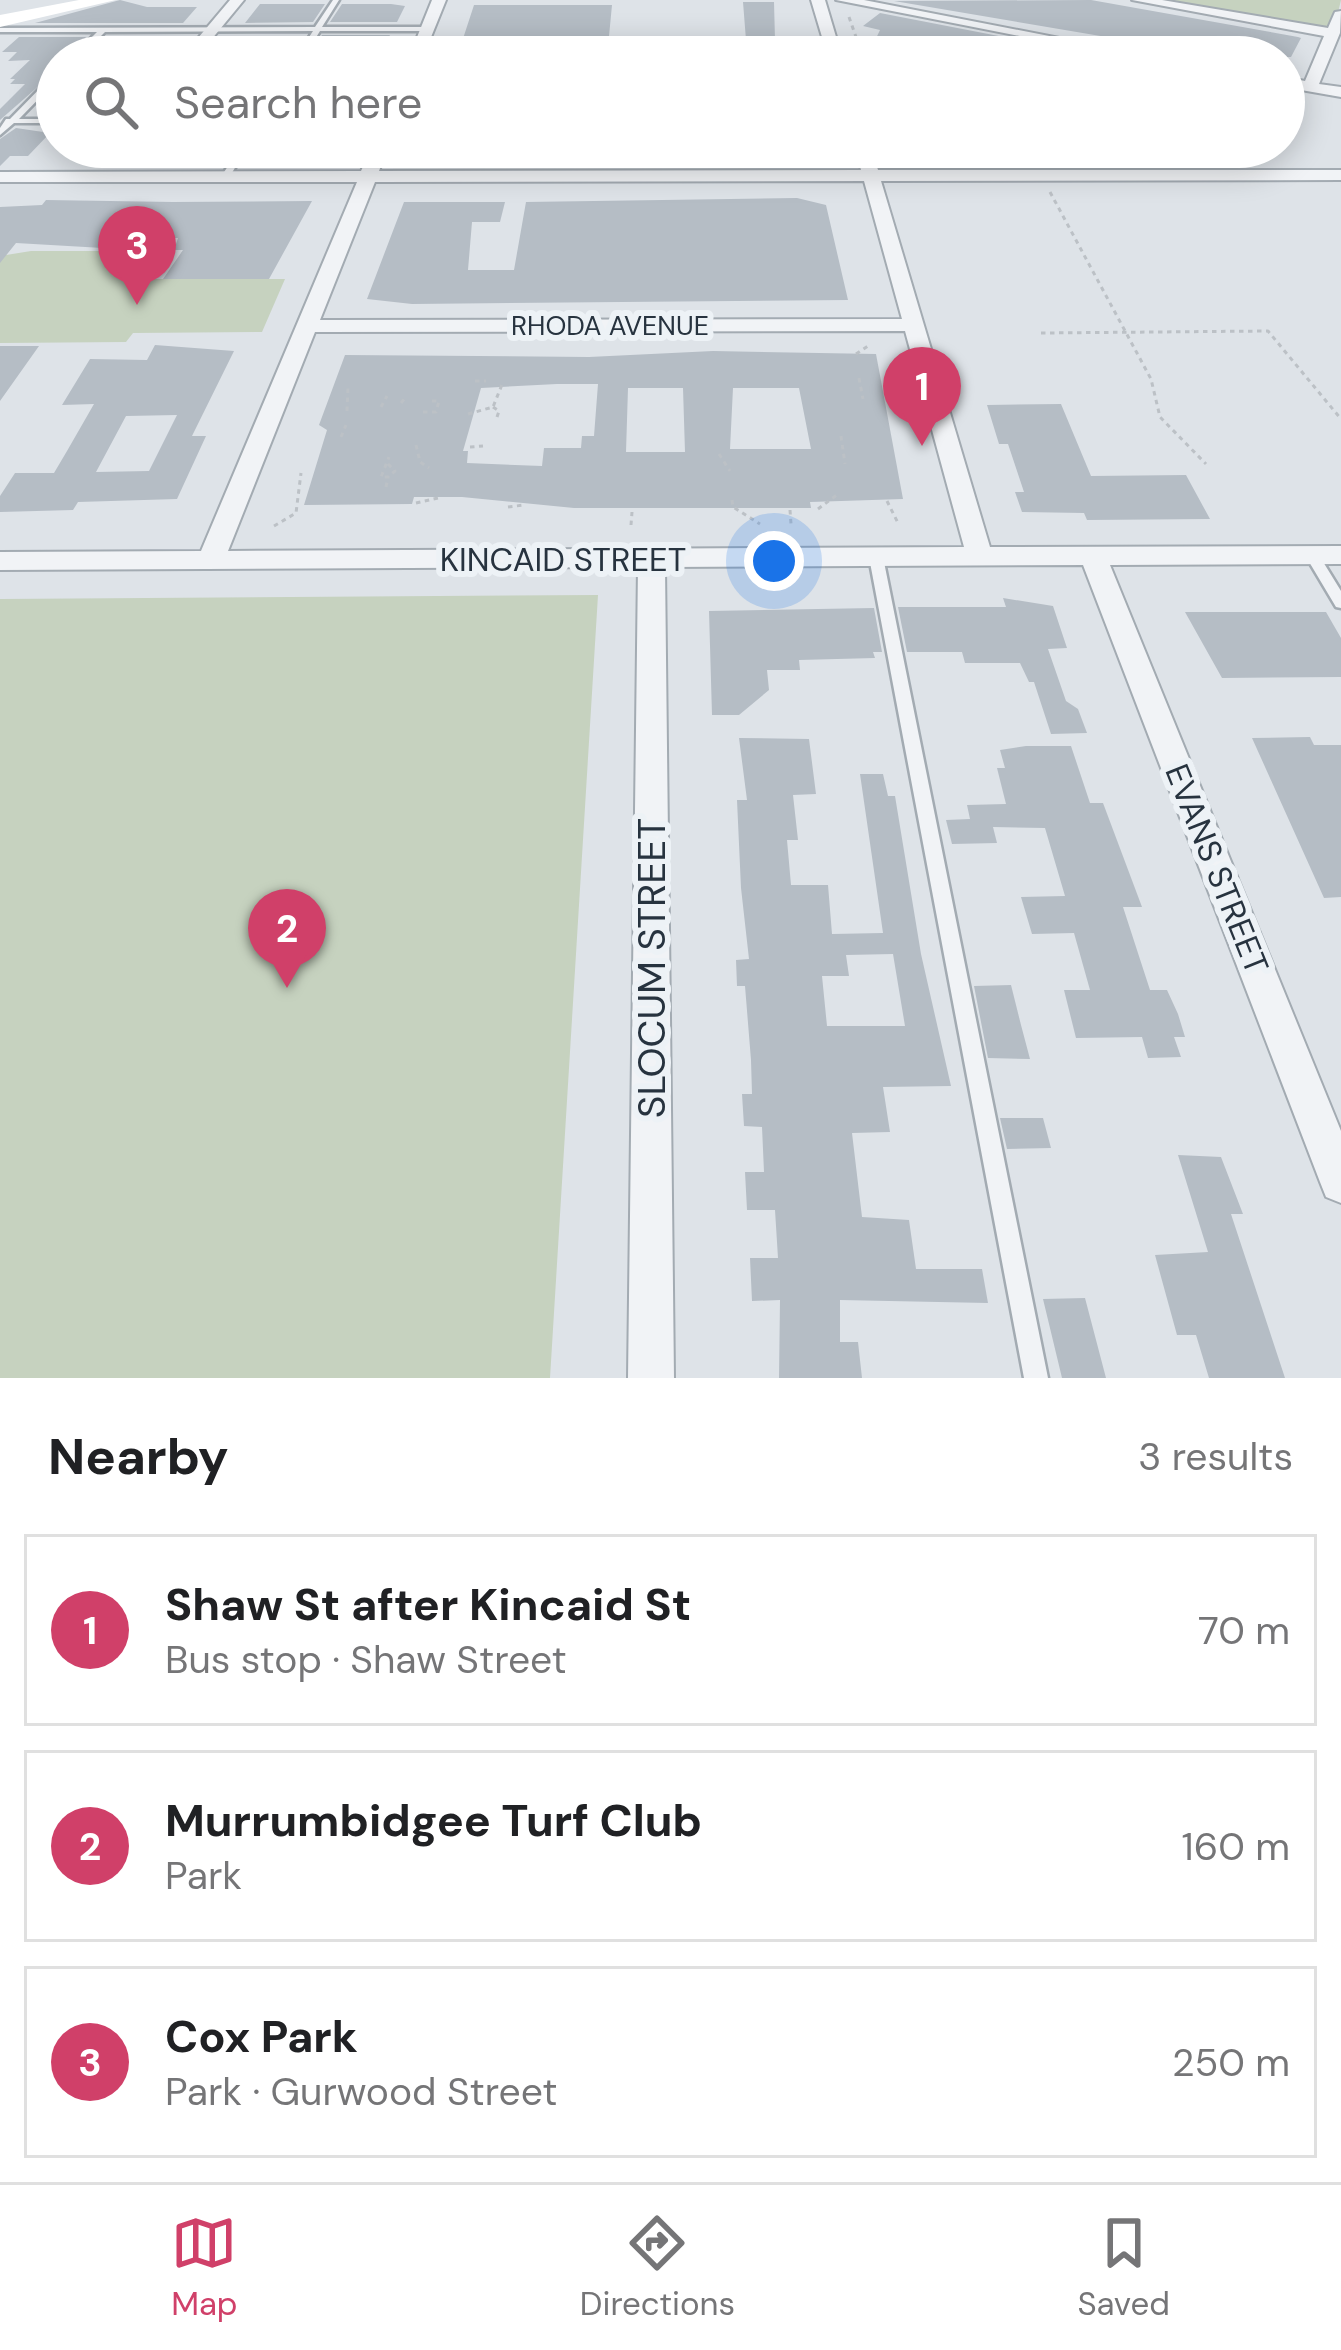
<!DOCTYPE html>
<html lang="en">
<head>
<meta charset="utf-8">
<style>
	body { margin:0; font-family:"DM Sans",sans-serif; background:#f2f2f2; color:#202124 }
	.you { position:absolute; left:774px; top:561px; width:42px; height:42px; margin:-30px; border:9px solid #fff; border-radius:50%; background:#1a73e8; box-shadow:0 0 0 18px #1a73e833 }
	.badge { display:grid; place-items:center; width:78px; height:78px; border-radius:50%; background:#d04069; color:#fff; font-size:39px; font-weight:700 }
	.pin { position:absolute; translate:-50% -99px; filter:drop-shadow(0 3px 6px #0008) }
	.pin::after { content:''; position:absolute; top:63px; width:42px; height:36px; background:inherit; clip-path:polygon(0 0,100% 0,50% 100%) }
	.list { margin:0; padding:0; list-style:none }
	h2 { display:flex; justify-content:space-between; align-items:center; height:156px; margin:0; padding:0 48px; font-size:51px }
	h2 small { font-size:39px; font-weight:400; color:#757577 }
	.list li { display:grid; grid-template-columns:78px 1fr auto; gap:36px; align-items:center; box-sizing:border-box; height:192px; margin:0 24px 24px; padding:0 24px; border:3px solid #e0e0e0; border-radius:0px }
	.list b { display:block; font-size:45px; white-space:nowrap }
	.list p { margin:0; font-size:39px; white-space:nowrap; color:#757577 }
	.list em { font-size:39px; font-style:normal; color:#757577 }
	.icon { flex:none; width:66px; height:66px; fill:none; stroke:currentColor; stroke-width:2; stroke-linecap:round; stroke-linejoin:round }
	.map { position:relative; flex:none; width:1341px; height:1378px; overflow:hidden }
	.search { position:absolute; background:#fff; box-shadow:0 6px 30px #0003; left:36px; right:36px; top:36px; height:132px; display:flex; align-items:center; gap:30px; box-sizing:border-box; padding:0 42px; border-radius:66px; color:#757577; font-size:45px }
	.sheet { height:804px; background:#fff }
	nav { display:flex; justify-content:space-around; align-items:center; box-sizing:border-box; height:168px; border-top:3px solid #e0e0e0; background:#fff; font-size:33px; color:#757577 }
	nav a { display:grid; justify-items:center; gap:6px }
	nav .on { color:#d04069 }
	.map>svg:first-child { display:block }
</style>
</head>
<body>
<div class="map">
<svg width="1341" height="1378" viewBox="0 0 1341 1378">
	<rect width="100%" height="100%" fill="#dee3e8"/>
	<!-- green -->
	<path fill="#c6d2bf" d="M1139,0H1341L1333,33Z
		M31,251H170L153,279H285L262,332L133,333L126,342L0,343V256Z
		M598,595L550,1378H0V599Z"/>
	<!-- building -->
	<path fill="#b5bdc5" fill-rule="evenodd" d="M120,0L147,7H197L183,23H35Z
		M1091,0L1298,37L1301,38L1291,57H1225L894,1Z
		M743,2H774L775,40H746Z
		M260,4H325L313,22L245,23Z
		M342,4H391L405,6L397,22H330Z
		M474,5H612L607,57H457Z
		M880,13L1029,42L1023,57H879V51H870L880,30L863,26Z
		M322,35H390L378,57H309Z
		M107,36H171L153,57H86Z
		M235,36H305L292,57H220Z
		M19,37H86L68,57H57V70L0,120V109L25,84H10L15,79H10L30,60L8,61L17,52H2Z
		M16,128L50,133L28,156H10L0,166V139Z
		M797,198L826,205L848,300L412,304L367,299L404,202H505L500,222H472L468,270H514L526,202Z
		M46,200L173,202L312,201L269,279H163L183,250H174L178,238H127L120,249L16,243L0,263V207L42,205Z
		M155,345L234,351L192,436H206L177,499L78,502L73,510L0,512V496L15,473H54L67,451L94,404L62,405L90,359L147,360ZM177,415L149,471L96,472L126,416Z
		M0,346H39L0,401Z
		M713,351L876,354L903,499L810,502L811,508H574L462,497H414L412,504L304,505L327,430L319,425L345,355L589,357ZM557,384H598L594,436H582L581,448H544L542,466L467,463L468,451H463L481,388ZM628,388H683L685,452H626ZM733,388H799L811,449H730Z
		M1061,404L1091,476L1186,475L1210,519L1087,520L1084,513L1022,512L1015,492H1024L1008,444H999L987,405Z
		M1003,598L1053,606L1067,648L1048,649L1066,701L1078,709L1087,733L1051,734L1034,682H1029L1020,663H965L962,652H907L898,607H1006Z
		M874,608L882,652H873L875,658L799,660L800,670H767L769,690L739,715H712L709,611Z
		M1185,612H1326L1341,638V677L1222,678Z
		M1310,737L1314,745H1341V897L1324,898L1252,738Z
		M739,738L809,739L816,794L793,795L798,840H787L791,885H828L832,934L883,933L860,774H883L888,796H895L921,954L951,1086L883,1087L890,1132L852,1133L862,1217L909,1220L916,1269H982L988,1303L840,1300V1342H858L862,1378H779L780,1300L752,1301L750,1258H778L775,1210H747L745,1172H764L762,1127L744,1126L742,1094H752L751,1060L745,986H737L736,960L749,959L741,888L737,800H747ZM893,954L905,1026H827L822,976H849L846,955Z
		M1026,746H1071L1090,803H1103L1142,907H1123L1150,990H1167L1178,1014L1185,1037H1174L1181,1057L1148,1058L1142,1037L1076,1038L1064,990H1090L1074,933L1032,934L1021,897L1065,896L1045,828L993,827L997,843L952,844L946,820L970,819L967,805L1006,804L997,768H1005L1000,750Z
		M1011,985L1021,1025L1030,1059L988,1058L974,986Z
		M1000,1118H1043L1051,1148L1007,1149Z
		M1178,1155L1221,1157L1243,1214H1231L1285,1378H1209L1196,1335H1177L1155,1255L1208,1252Z
		M1085,1298L1106,1378H1062L1043,1299Z"/>
	<g fill="none" stroke-linecap="round" stroke-linejoin="round">
		<!-- lane casing -->
		<g stroke="#a3abb2" stroke-width="5">
			<path id="lane" d="M333,0H339L322,27H428L431,29L428,31H320L304,57H296L313,31L105,32L80,57H72L97,32H0V28L315,27Z
				M54,74H57V80L19,119H57V123H14L0,135V128L6,119H10Z
				M240,147H248L228,179H222L221,177Z
				M1312,550L1317,552L1341,591V608L1336,607L1305,555Z
				M876,552L883,557L1048,1378H1024L869,557Z"/>
		</g>
		<!-- street casing -->
		<g stroke="#a3abb2" stroke-width="4">
			<path id="street" d="M230,0H244L197,57H182Z
				M432,0H446L423,57H409Z
				M811,0H825L842,57H828Z
				M836,0H864L1157,57H1127Z
				M1132,0H1162L1328,28L1335,12L1341,11L1340,33L1319,84L1341,87V97L1284,87V77L1305,81L1324,36Z
				M372,147H388L379,171L861,170L855,147H871L878,170H1341V180L881,181L990,547L1341,546V564L1110,565L1341,1131V1203L1326,1197L1320,1182L1083,565L665,567L674,1378H628L638,567L0,570V552L201,551L357,182H0V172L361,171ZM864,181L902,319L320,320L375,182ZM905,331L964,547L228,551L315,332Z"/>
		</g>
		<!-- path -->
		<path stroke="#bcc1c6" stroke-width="3" stroke-dasharray="4.5 4.5" stroke-linecap="butt" d="M849,17L863,57
			M1169,51L1205,57
			M894,147L898,159
			M1050,192L1151,379L1160,417L1206,464
			M1041,333L1268,331L1341,419
			M856,354L868,346
			M887,377H903
			M859,378L863,399
			M475,381H486
			M401,403L406,397
			M381,407L387,396
			M493,407L499,411L496,420
			M347,411L348,388
			M423,412H436L439,401H429
			M468,414L493,407L503,382
			M841,436L845,464
			M341,437L346,425
			M416,445L420,462L429,468
			M470,447L483,446
			M719,454L730,471
			M388,464L395,471L388,477
			M386,487L388,477H381L389,457
			M732,500L733,507L760,524
			M887,501L899,525
			M416,503L438,498
			M508,507L524,505
			M818,509L838,494
			M790,510L791,524
			M631,525L632,512
			M274,526L296,513L301,473"/>
		<!-- lane -->
		<use href="#lane" fill="#f1f3f6" fill-rule="evenodd"/>
		<!-- street -->
		<use href="#street" fill="#f1f3f6" fill-rule="evenodd"/>
		<!-- secondary -->
		<path fill="#fff" fill-rule="evenodd" d="M79,0H116L0,27V15Z"/>
	</g>
	<g text-anchor="middle" dominant-baseline="central" stroke-width="12" stroke-linejoin="round" paint-order="stroke">
		<!-- far-street labels -->
		<g font-size="27" fill="#27333f" stroke="#edf2f6">
			<text x="610" y="325">RHODA AVENUE</text>
		</g>
		<!-- street labels -->
		<g font-size="33" fill="#27333f" stroke="#edf2f6">
			<text x="563" y="559">KINCAID STREET</text>
			<text transform="translate(1217 869) rotate(68)">EVANS STREET</text>
		</g>
		<!-- near-street labels -->
		<g font-size="39" fill="#27333f" stroke="#edf2f6">
			<text transform="translate(651 968) rotate(-90)">SLOCUM STREET</text>
		</g>
	</g>
</svg>
<div class="you"></div>
<div class="pin badge" style="left:922px;top:446px">1</div>
<div class="pin badge" style="left:287px;top:988px">2</div>
<div class="pin badge" style="left:137px;top:305px">3</div>
<div class="search"><svg class="icon" aria-label="search" viewBox="0 0 24 24"><circle cx="10" cy="10" r="6"/><path d="M15 15l6 6"/></svg>Search here</div>
</div>
<section class="sheet">
<h2>Nearby<small>3 results</small></h2>
<ul class="list">
<li><span class="badge">1</span><div><b>Shaw St after Kincaid St</b><p>Bus stop · Shaw Street</p></div><em>70 m</em></li>
<li><span class="badge">2</span><div><b>Murrumbidgee Turf Club</b><p>Park</p></div><em>160 m</em></li>
<li><span class="badge">3</span><div><b>Cox Park</b><p>Park · Gurwood Street</p></div><em>250 m</em></li>
</ul>
</section>
<nav>
<a class="on"><svg class="icon" aria-label="map" viewBox="0 0 24 24"><path d="M3 6l6-2 6 2 6-2v14l-6 2-6-2-6 2zM9 4v14M15 6v14"/></svg>Map</a>
<a><svg class="icon" aria-label="directions" viewBox="0 0 24 24"><path d="M12 3l9 9-9 9-9-9zM9 14v-3h6M13 9l2 2-2 2"/></svg>Directions</a>
<a><svg class="icon" aria-label="saved" viewBox="0 0 24 24"><path d="M7 4h10v16l-5-4-5 4z"/></svg>Saved</a>
</nav>
</body>
</html>
